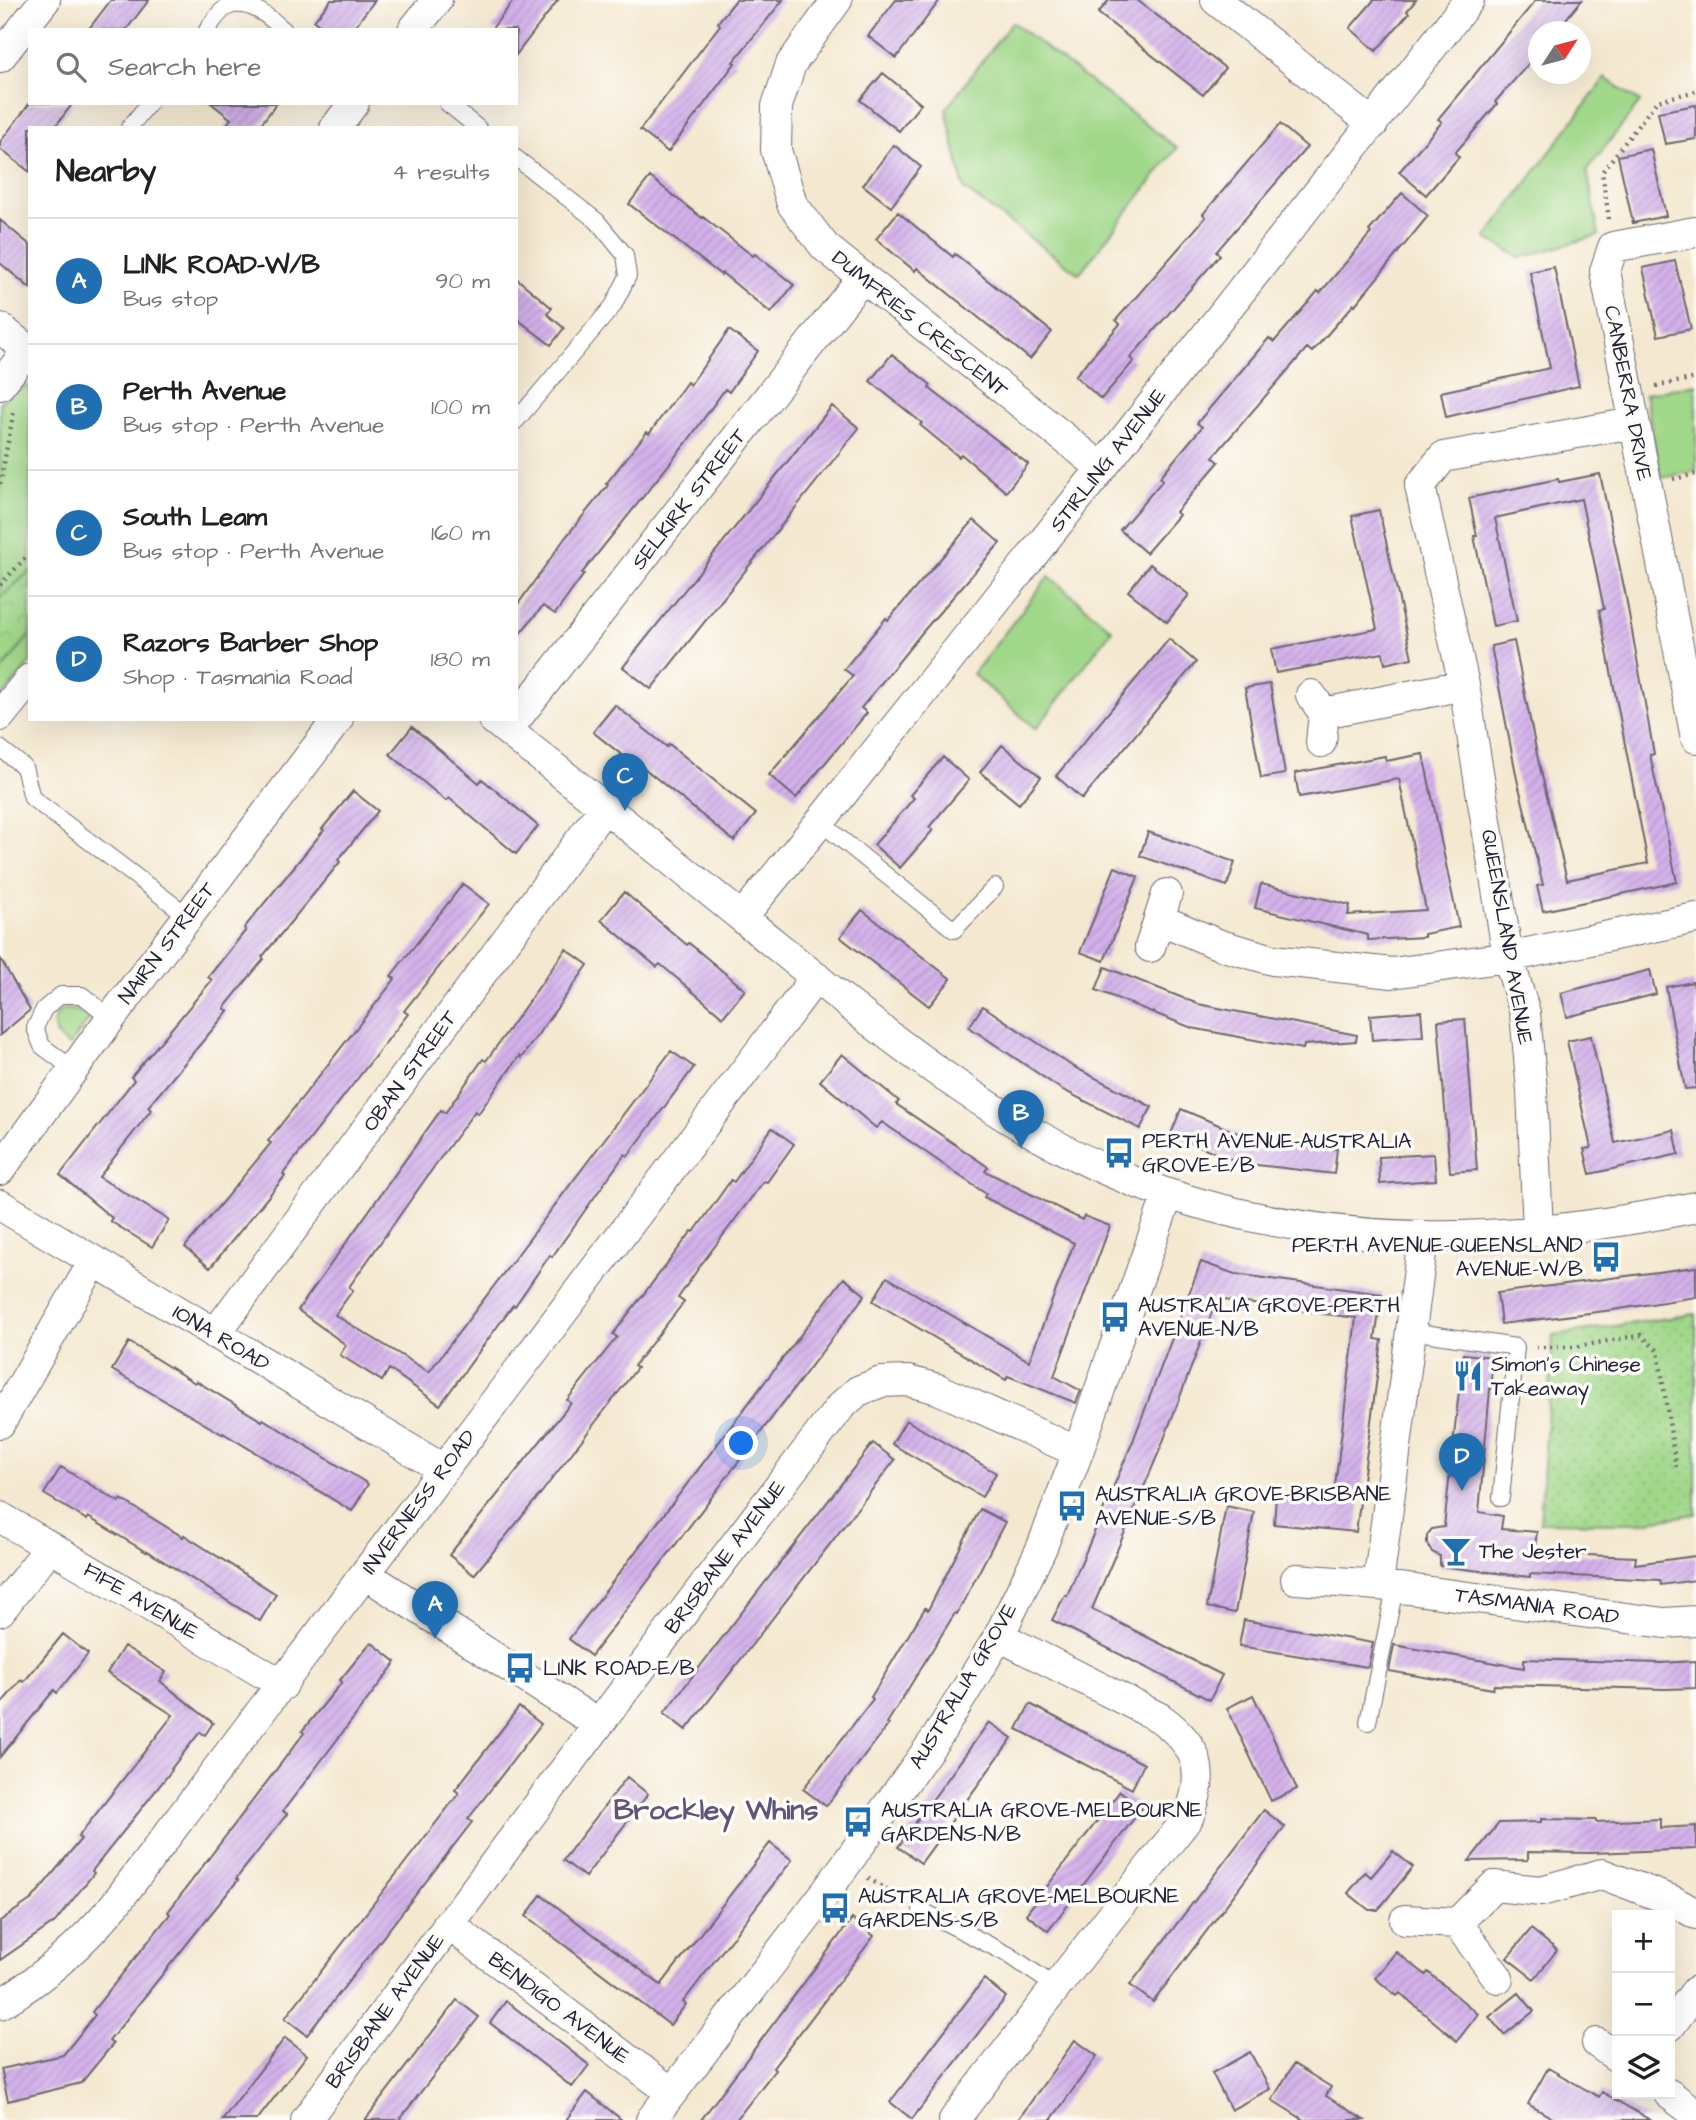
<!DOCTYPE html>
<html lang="en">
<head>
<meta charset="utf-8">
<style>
	body { margin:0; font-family:"Architects Daughter",sans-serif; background:#f2f2f2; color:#202124 }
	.controls { position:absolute; right:21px; bottom:21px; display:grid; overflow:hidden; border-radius:0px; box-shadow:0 7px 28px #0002 }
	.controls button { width:63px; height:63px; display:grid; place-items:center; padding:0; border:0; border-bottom:2px solid #e0e0e0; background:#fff; color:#202124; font:35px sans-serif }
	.compass { position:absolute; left:1528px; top:21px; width:63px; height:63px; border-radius:50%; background:#fff; box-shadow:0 7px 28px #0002; rotate:54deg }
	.you { position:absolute; left:742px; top:1444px; width:24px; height:24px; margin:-18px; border:5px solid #fff; border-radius:50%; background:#1a73e8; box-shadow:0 0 0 10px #1a73e833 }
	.badge { display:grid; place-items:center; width:46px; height:46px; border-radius:50%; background:#1f6fb2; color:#fff; font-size:23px; font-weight:700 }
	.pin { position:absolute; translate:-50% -58px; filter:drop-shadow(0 2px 4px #0008) }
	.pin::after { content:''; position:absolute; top:37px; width:24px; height:21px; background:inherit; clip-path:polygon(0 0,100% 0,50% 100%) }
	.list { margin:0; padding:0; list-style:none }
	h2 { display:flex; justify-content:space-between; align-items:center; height:91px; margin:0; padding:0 28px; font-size:30px }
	h2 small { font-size:23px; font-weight:400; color:#757577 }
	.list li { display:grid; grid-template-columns:46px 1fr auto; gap:21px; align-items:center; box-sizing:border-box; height:126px; padding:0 28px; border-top:2px solid #e0e0e0 }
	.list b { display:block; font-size:26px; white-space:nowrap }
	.list p { margin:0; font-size:23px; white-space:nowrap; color:#757577 }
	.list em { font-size:23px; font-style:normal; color:#757577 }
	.icon { flex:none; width:38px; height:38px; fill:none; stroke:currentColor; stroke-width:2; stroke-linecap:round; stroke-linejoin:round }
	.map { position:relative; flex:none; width:1696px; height:2120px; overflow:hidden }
	.search { position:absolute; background:#fff; box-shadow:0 7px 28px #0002; left:28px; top:28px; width:490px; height:77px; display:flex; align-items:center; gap:18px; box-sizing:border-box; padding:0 24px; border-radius:0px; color:#757577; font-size:26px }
	.panel { position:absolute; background:#fff; box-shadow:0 7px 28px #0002; left:28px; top:126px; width:490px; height:595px; border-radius:0px }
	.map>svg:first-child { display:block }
</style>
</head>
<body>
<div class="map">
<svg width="1696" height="2120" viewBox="0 0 1696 2120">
	<defs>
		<pattern id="park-crowns" width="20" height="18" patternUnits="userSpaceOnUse" patternTransform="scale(1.75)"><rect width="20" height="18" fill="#a0d789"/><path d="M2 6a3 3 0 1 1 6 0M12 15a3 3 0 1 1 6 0" fill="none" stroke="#8ab877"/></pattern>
		<pattern id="garden-dots" width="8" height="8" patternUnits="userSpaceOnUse" patternTransform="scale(1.75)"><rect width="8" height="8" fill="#a0d789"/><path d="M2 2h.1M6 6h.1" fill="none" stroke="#8ab877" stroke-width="1.8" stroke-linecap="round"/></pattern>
		<pattern id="building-hatch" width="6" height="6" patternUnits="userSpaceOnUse" patternTransform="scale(1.75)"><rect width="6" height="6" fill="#d3b1ea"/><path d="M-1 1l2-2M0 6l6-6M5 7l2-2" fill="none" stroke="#b598ca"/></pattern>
	</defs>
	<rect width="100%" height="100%" fill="#fdfcf7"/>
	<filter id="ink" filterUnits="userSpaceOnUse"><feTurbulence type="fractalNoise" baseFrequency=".0143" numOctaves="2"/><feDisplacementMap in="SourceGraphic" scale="14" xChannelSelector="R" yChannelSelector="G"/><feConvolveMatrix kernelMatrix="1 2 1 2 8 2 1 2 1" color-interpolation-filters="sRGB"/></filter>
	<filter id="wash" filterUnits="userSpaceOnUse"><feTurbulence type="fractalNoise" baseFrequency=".00686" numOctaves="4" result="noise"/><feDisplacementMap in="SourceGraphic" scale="28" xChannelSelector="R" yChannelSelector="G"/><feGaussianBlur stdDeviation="1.57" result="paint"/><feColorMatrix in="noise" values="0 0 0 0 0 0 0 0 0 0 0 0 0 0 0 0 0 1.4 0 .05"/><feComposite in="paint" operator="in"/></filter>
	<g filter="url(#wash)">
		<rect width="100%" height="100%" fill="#f4e8d0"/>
		<!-- grass -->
		<path fill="#a0d789" stroke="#617c62" stroke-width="2" d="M1012,22L1177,148L1079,274L964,189L946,109Z
			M1605,78L1640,102L1587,170L1599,235L1520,258L1486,238Z
			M1696,384V471L1661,478L1645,394Z
			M30,386V663L0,700V403C8,394 17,387 30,386Z
			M1049,576L1112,630L1036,729L973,674Z
			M65,1009L78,1011L90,1018L69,1046C56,1038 51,1029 56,1014Z"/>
		<!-- park -->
		<path fill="url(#park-crowns)" stroke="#617c62" stroke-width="2" d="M30,571V635L0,672V598Z"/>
		<!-- garden -->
		<path fill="url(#garden-dots)" stroke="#617c62" stroke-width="2" d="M1696,1314V1514L1636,1523L1540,1522L1553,1335Z"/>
		<g id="blocks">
			<!-- building -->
			<path fill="url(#building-hatch)" d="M111,0H149L126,30H88Z
				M331,0H375L352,30H326L314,21Z
				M514,0H558L516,55V30H491Z
				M736,0H783L733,62L735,63L668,152L640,130L720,25L718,22Z
				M896,0H940L896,58L868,36Z
				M1109,0H1137L1225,68L1203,95L1098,13Z
				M1374,0H1416L1407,11L1409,13L1376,51L1350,28Z
				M1536,0H1582L1555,32H1538L1537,54L1495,102L1497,104L1455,153L1459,157L1426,195L1399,172L1442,122L1438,119Z
				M883,73L921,104L899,131L860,100Z
				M30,103H73L54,128H30V172L0,149V142Z
				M211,103H277L258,128H224L231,119Z
				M1696,105V139L1665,144L1658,112Z
				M1280,124L1307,147L1216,252L1220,255L1130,358L1134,361L1101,399L1075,376L1120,324L1116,320L1206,217L1203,214Z
				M894,145L921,167L891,207L863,185Z
				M1651,149L1666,216L1633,223L1618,156Z
				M650,177L702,218L703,217L753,256L755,254L794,285L771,313L722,273L721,275L629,204Z
				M1402,193L1428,216L1355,305L1354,304L1312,352L1307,348L1213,457L1219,462L1176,512L1179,515L1146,553L1120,530L1163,480L1160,477L1202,427L1197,423L1269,338L1274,342L1318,291L1320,293L1371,233L1369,231Z
				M898,212L953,257L955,254L1052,332L1030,359L917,268L915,271L876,239Z
				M0,220L30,245V288L0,263Z
				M1675,261L1691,329L1658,336L1643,268Z
				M1554,267L1579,386L1446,417L1441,392L1550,368L1530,272Z
				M516,278L552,308L547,314L564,328L551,345L516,318Z
				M729,330L758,351L729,392L725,389L687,442L582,573L584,574L555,614L543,606L516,638V607L565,538L608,485L606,484L647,432L649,434L687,382L690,385Z
				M892,354L931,385L929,388L1028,464L1006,492L961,454L959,457L920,425L922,423L870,381Z
				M832,406L859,428L651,689L623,667Z
				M1600,474L1625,592L1654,754L1650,755L1677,882L1543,911L1537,886L1543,885L1517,779L1491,646L1514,641L1538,759L1567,880L1648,863L1599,610L1604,609L1581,499L1495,518L1517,621L1493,626L1474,536H1477L1469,498L1558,479L1559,482Z
				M1379,510L1412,658L1385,664L1383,653L1276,673L1271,649L1377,629L1352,516Z
				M974,520L1000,543L925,629L861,708L867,713L796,798L769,775L853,676L844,669L886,618L888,620Z
				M1150,564L1189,595L1167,622L1128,591Z
				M1169,639L1196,662L1082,799L1056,776Z
				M1270,684L1285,774L1261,778L1245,688Z
				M615,705L667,747L669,744L756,814L734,841L634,760L632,763L593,732Z
				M412,727L479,783L482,779L538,826L516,854L449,798L446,801L390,754Z
				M1002,745L1041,777L1019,804L980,772Z
				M1423,754L1459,927L1424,934V937L1368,940V935L1255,908L1261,884L1350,905L1348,915L1426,910L1399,779L1299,797L1295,773L1385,756L1386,761Z
				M943,757L969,780L929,827L933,830L900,868L874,845L914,798L910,795Z
				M353,791L378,811L338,860L340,862L262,957L264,959L224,1008L228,1011L148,1107L151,1110L99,1177L169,1220L152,1247L110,1221L112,1218L60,1175L134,1080L131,1077L212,980L208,977L246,930L244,928L324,830L322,829Z
				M1148,832L1235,862L1227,886L1140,856Z
				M1115,867L1138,877L1104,961L1080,952Z
				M463,884L489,904L404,1011L408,1014L283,1174L285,1176L210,1268L185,1247L271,1143L268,1141L395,979L391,976Z
				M624,892L687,945L689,943L745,990L723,1017L660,964L657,967L601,920Z
				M862,910L951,979L929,1006L840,937Z
				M566,949L588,965L521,1058L519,1056L478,1114L475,1111L436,1164L349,1287L353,1290L335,1315L429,1372L671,1051L694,1067L628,1156L625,1154L552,1257L550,1255L515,1306L513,1305L440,1405L389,1369L382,1381L340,1355L346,1345L298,1310L441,1110L445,1113L483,1059L486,1061Z
				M0,958L30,1010L0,1035Z
				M1105,967L1198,1004L1357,1035L1356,1041L1304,1045L1303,1049L1192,1028L1096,990Z
				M1650,970L1656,994L1567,1017L1561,993Z
				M1693,982L1696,997V1088L1685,1089L1666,987Z
				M983,1006L1072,1066L1152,1107L1140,1129L1061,1089L969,1027Z
				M1421,1011L1423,1036L1372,1040L1370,1015Z
				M1465,1019L1477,1170L1450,1172L1438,1021Z
				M1591,1036L1615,1143L1674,1130L1679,1154L1590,1174L1584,1149L1591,1148L1567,1041Z
				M842,1054L899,1101L896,1104L988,1167L985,1171L1082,1220L1084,1216L1110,1226L1054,1376L1081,1391L1076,1403L1008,1376L1006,1380L873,1301L887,1277L1029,1361L1074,1243L984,1197L986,1194L882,1122L876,1128L820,1081Z
				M1181,1109L1254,1140L1337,1149L1334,1174L1240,1163L1171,1134Z
				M772,1128L794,1144L767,1182L764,1181L700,1266L678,1298L684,1302L634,1366L637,1368L542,1492L474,1575L449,1555L571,1403L567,1400L617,1337L613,1334L692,1231L694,1232L731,1180L734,1182Z
				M1434,1154L1436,1180L1380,1184L1379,1157Z
				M1201,1262L1235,1274L1382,1294L1375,1339L1382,1340L1356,1532L1274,1524L1276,1496L1333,1502L1356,1318L1217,1299L1161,1447L1092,1609L1222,1675L1210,1700L1052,1620L1065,1595L1067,1596L1133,1441Z
				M1696,1267V1297L1613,1310L1501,1324L1497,1293Z
				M844,1278L865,1295L591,1656L569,1639Z
				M129,1342L195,1383L196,1381L262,1421L263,1419L368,1484L352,1511L223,1433L222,1434L112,1370Z
				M1463,1354L1493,1357L1479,1512L1503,1516L1501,1529L1537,1532L1534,1553L1636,1557L1635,1564L1696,1556V1580L1661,1585L1660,1580L1530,1574V1577L1440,1566V1556L1432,1552L1427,1543V1535L1432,1529L1444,1527Z
				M906,1420L996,1473L982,1497L892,1444Z
				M873,1443L895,1460L686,1730L664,1713Z
				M61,1467L119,1502L121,1499L183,1537L184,1535L276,1594L260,1621L147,1551L146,1552L88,1517L87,1520L44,1494Z
				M1226,1506L1254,1512L1235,1613L1207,1607Z
				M980,1509L1005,1522L957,1614L955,1613L887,1723L889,1724L826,1806L803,1789L873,1699L871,1697L925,1608L928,1610Z
				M1244,1620L1373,1643L1368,1667L1239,1646Z
				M63,1634L88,1654L57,1693L54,1690L0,1757V1705L21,1680L24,1682Z
				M371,1642L396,1662L283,1811L287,1814L236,1879L238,1880L109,2041L113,2044L81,2083L8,2101L1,2069L63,2055L95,2015L92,2012L170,1914L168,1912L304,1733L302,1731L342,1682L340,1680Z
				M1394,1645L1524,1668V1659L1660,1663L1696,1661V1688L1666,1689L1494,1685L1493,1689L1389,1671Z
				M124,1646L166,1672L160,1681L213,1723L205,1735L200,1732L171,1769L172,1770L92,1871L94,1873L55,1922L0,1960V1921L32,1899L81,1839L78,1837L173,1715L107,1673Z
				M1253,1695L1297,1789L1271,1801L1227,1708Z
				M1030,1704L1144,1764L1132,1789L1017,1729Z
				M519,1707L541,1724L468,1819L472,1822L307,2035L285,2018L459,1793L455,1790Z
				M989,1722L1012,1738L921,1863L898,1847Z
				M627,1777L648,1794L585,1877L563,1860Z
				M1120,1791L1142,1808L1048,1931L1026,1914Z
				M1264,1810L1285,1827L1153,2002L1130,1985Z
				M1541,1819L1596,1820V1822L1660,1819V1828L1696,1826V1849L1591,1853L1528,1852V1860L1469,1861L1499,1823L1541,1822Z
				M770,1843L792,1860L683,2002L686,2004L670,2025L526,1916L541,1895L661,1985Z
				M1393,1851L1413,1867L1378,1910H1369L1348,1893L1365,1872L1371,1877Z
				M852,1919L874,1936L773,2068L775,2070L736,2120H701Z
				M1531,1929L1557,1950L1534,1979L1507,1958Z
				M1396,1952L1426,1975L1428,1972L1478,2014L1457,2041L1400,1993L1397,1996L1375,1978Z
				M984,1979L1006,1997L912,2119L890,2102Z
				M1519,1993L1534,2011L1504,2035L1489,2017Z
				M457,2000L479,2017L399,2120H365Z
				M506,2001L589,2065L572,2087L490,2023Z
				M285,2038L307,2055L257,2120H222Z
				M1075,2040L1097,2056L1051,2120H1018Z
				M1250,2052L1270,2089L1231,2110L1212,2073Z
				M1294,2064L1331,2087L1326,2096L1364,2120H1304L1272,2100Z
				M1548,2068L1599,2097L1602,2092L1650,2120H1556L1528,2104Z
				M587,2092L622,2120H566Z"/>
		</g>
	</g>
	<g filter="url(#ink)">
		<use href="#blocks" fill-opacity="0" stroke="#6c676f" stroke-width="2"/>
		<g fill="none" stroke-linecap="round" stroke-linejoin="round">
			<!-- lane casing -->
			<g stroke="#6c676f" stroke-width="18">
				<path id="lane" d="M207,30C213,22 220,9 230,6C251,0 270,18 284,30
					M447,103L478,128
					M129,128L149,103
					M516,158L597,221L625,255L628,276L613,306L516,421
					M0,748L24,767L32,798L188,916
					M820,822L954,930L995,887
					M73,1069L42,1046L35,1028L44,1009L61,995H82L111,1018
					M1411,1331L1516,1347L1501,1498
					M1368,1722L1395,1588
					M921,1910L1009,1955L1056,1987"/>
			</g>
			<!-- street casing -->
			<g stroke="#6c676f" stroke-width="32">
				<path id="street" d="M837,0L791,64L777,106L776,150L792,204L825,247L1102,468
					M1216,0L1373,124
					M413,30L437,0
					M0,57L45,0
					M335,128L354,103
					M1695,232L1613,247L1605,271L1696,738
					M0,328L30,352
					M0,385L28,350
					M1311,695L1324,713L1321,742
					M1324,713L1464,685
					M0,716L30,679
					M493,719C577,786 662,852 745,920C873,1024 1009,1142 1168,1194C1347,1252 1515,1244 1696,1207
					M516,719L862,278
					M742,917L820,822L1102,468L1469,0
					M1159,919L1220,945L1273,960L1392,973L1508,957L1696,918
					M1150,947L1167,894
					M0,1170L111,1018L338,719
					M0,1205L443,1469
					M1538,1232L1532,1091L1525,1013L1508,957L1464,685L1420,486L1443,457L1633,423
					M215,1334L604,808
					M0,1423L94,1261
					M0,1517L283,1685
					M365,1574L598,1724
					M1296,1579L1378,1585L1665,1623L1696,1621
					M1378,1585L1423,1238
					M0,1611L50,1547
					M1405,1920L1457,1923L1494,1886L1541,1891L1602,1874L1673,1901L1696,1914
					M1457,1923L1498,1978
					M448,1924L671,2092
					M0,2004C46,1977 82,1944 116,1903L816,977
					M1670,2026L1696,1991
					M1597,2043L1617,2057
					M1669,2094L1696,2114
					M306,2120C480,1879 660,1642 841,1406L858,1391L881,1382L908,1381L938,1389L1078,1452
					M651,2120L826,1892L937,1737L999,1636L1042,1547L1078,1452L1168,1194
					M954,2120L1056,1987L1188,1818C1207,1773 1199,1746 1160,1718L999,1636"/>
			</g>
			<!-- path -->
			<path stroke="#6c676f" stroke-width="4.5" stroke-dasharray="2 5" stroke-linecap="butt" d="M1609,219L1602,172L1657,101L1696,91
				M1656,386L1696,378
				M1673,479L1696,474
				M0,484L14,410
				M0,585L30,553
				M1536,1347H1574L1641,1335L1658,1351L1676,1467
				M868,1878L905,1901"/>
			<!-- lane -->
			<use href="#lane" stroke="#fff" stroke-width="16"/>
			<!-- street -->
			<use href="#street" stroke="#fff" stroke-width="30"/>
		</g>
	</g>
	<!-- icons -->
	<defs>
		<g id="bus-bare" transform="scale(2.415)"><path d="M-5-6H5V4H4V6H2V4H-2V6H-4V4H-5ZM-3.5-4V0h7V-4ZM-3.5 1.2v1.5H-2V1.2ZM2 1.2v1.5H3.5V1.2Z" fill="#1f6fb2" stroke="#fdfcf7" stroke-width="2.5" paint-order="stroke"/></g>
		<g id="restaurant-bare" transform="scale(2.415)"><path d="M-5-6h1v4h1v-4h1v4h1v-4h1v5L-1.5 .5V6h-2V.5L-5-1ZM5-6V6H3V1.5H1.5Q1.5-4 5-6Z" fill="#1f6fb2" stroke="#fdfcf7" stroke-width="2.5" paint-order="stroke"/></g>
		<g id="bar-bare" transform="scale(2.415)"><path d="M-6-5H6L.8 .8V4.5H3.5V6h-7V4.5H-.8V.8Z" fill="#1f6fb2" stroke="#fdfcf7" stroke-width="2.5" paint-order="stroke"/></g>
	</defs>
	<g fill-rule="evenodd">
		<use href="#bus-bare" x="1119" y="1153"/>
		<use href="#bus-bare" x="1606" y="1257"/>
		<use href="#bus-bare" x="1115" y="1317"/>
		<use href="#restaurant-bare" x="1468" y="1376"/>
		<use href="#bus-bare" x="1072" y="1506"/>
		<use href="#bar-bare" x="1456" y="1551"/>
		<use href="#bus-bare" x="520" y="1668"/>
		<use href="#bus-bare" x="858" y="1822"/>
		<use href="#bus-bare" x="835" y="1908"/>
	</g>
	<g text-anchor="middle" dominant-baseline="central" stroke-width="7" stroke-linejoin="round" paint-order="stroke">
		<!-- street labels -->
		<g font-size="21" fill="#22223b" stroke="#fdfcf7">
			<text transform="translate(920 324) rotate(39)">DUMFRIES CRESCENT</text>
			<text transform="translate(1628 393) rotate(79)">CANBERRA DRIVE</text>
			<text transform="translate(1108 460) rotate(-52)">STIRLING AVENUE</text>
			<text transform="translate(689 499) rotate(-52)">SELKIRK STREET</text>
			<text transform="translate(1507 937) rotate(80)">QUEENSLAND AVENUE</text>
			<text transform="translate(167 943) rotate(-53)">NAIRN STREET</text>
			<text transform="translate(410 1071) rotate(-54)">OBAN STREET</text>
			<text transform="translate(221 1338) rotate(31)">IONA ROAD</text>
			<text transform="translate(419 1502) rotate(-53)">INVERNESS ROAD</text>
			<text transform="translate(725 1557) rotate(-53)">BRISBANE AVENUE</text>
			<text transform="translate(141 1601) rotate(31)">FIFE AVENUE</text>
			<text transform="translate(1537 1606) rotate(8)">TASMANIA ROAD</text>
			<text transform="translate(963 1686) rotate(-59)">AUSTRALIA GROVE</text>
			<text transform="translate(559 2008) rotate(37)">BENDIGO AVENUE</text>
			<text transform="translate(385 2011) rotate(-54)">BRISBANE AVENUE</text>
		</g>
		<!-- poi labels -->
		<g font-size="21" fill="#22223b" stroke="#fdfcf7" text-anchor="start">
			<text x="1142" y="1141">PERTH AVENUE-AUSTRALIA<tspan x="1142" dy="24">GROVE-E/B</tspan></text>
			<text x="1583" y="1245" text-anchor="end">PERTH AVENUE-QUEENSLAND<tspan x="1583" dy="24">AVENUE-W/B</tspan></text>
			<text x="1138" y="1305">AUSTRALIA GROVE-PERTH<tspan x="1138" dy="24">AVENUE-N/B</tspan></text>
			<text x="1491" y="1364">Simon's Chinese<tspan x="1491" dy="24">Takeaway</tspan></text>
			<text x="1095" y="1494">AUSTRALIA GROVE-BRISBANE<tspan x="1095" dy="24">AVENUE-S/B</tspan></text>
			<text x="1479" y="1551">The Jester</text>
			<text x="543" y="1668">LINK ROAD-E/B</text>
			<text x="881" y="1810">AUSTRALIA GROVE-MELBOURNE<tspan x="881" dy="24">GARDENS-N/B</tspan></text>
			<text x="858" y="1896">AUSTRALIA GROVE-MELBOURNE<tspan x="858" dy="24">GARDENS-S/B</tspan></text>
		</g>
		<!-- district labels -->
		<g font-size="28" font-weight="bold" fill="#605478" stroke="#fdfcf7">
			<text x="716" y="1810">Brockley Whins</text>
		</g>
	</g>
</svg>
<div class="controls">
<button>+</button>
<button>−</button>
<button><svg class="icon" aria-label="layers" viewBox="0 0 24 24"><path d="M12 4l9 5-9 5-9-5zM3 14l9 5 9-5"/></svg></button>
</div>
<svg class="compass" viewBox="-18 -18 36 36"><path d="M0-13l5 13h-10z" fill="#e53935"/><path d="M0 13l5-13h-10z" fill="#757577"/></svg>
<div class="you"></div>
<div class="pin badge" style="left:435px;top:1639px">A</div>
<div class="pin badge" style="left:1021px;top:1148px">B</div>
<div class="pin badge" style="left:625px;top:811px">C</div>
<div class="pin badge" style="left:1462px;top:1491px">D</div>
<div class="search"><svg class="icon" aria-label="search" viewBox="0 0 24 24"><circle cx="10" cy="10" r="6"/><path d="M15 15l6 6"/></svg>Search here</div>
<section class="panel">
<h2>Nearby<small>4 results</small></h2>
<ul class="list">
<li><span class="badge">A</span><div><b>LINK ROAD-W/B</b><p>Bus stop</p></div><em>90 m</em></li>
<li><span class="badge">B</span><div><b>Perth Avenue</b><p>Bus stop · Perth Avenue</p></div><em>100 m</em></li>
<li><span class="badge">C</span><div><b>South Leam</b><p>Bus stop · Perth Avenue</p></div><em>160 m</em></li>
<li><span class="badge">D</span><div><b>Razors Barber Shop</b><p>Shop · Tasmania Road</p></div><em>180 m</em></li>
</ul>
</section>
</div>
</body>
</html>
